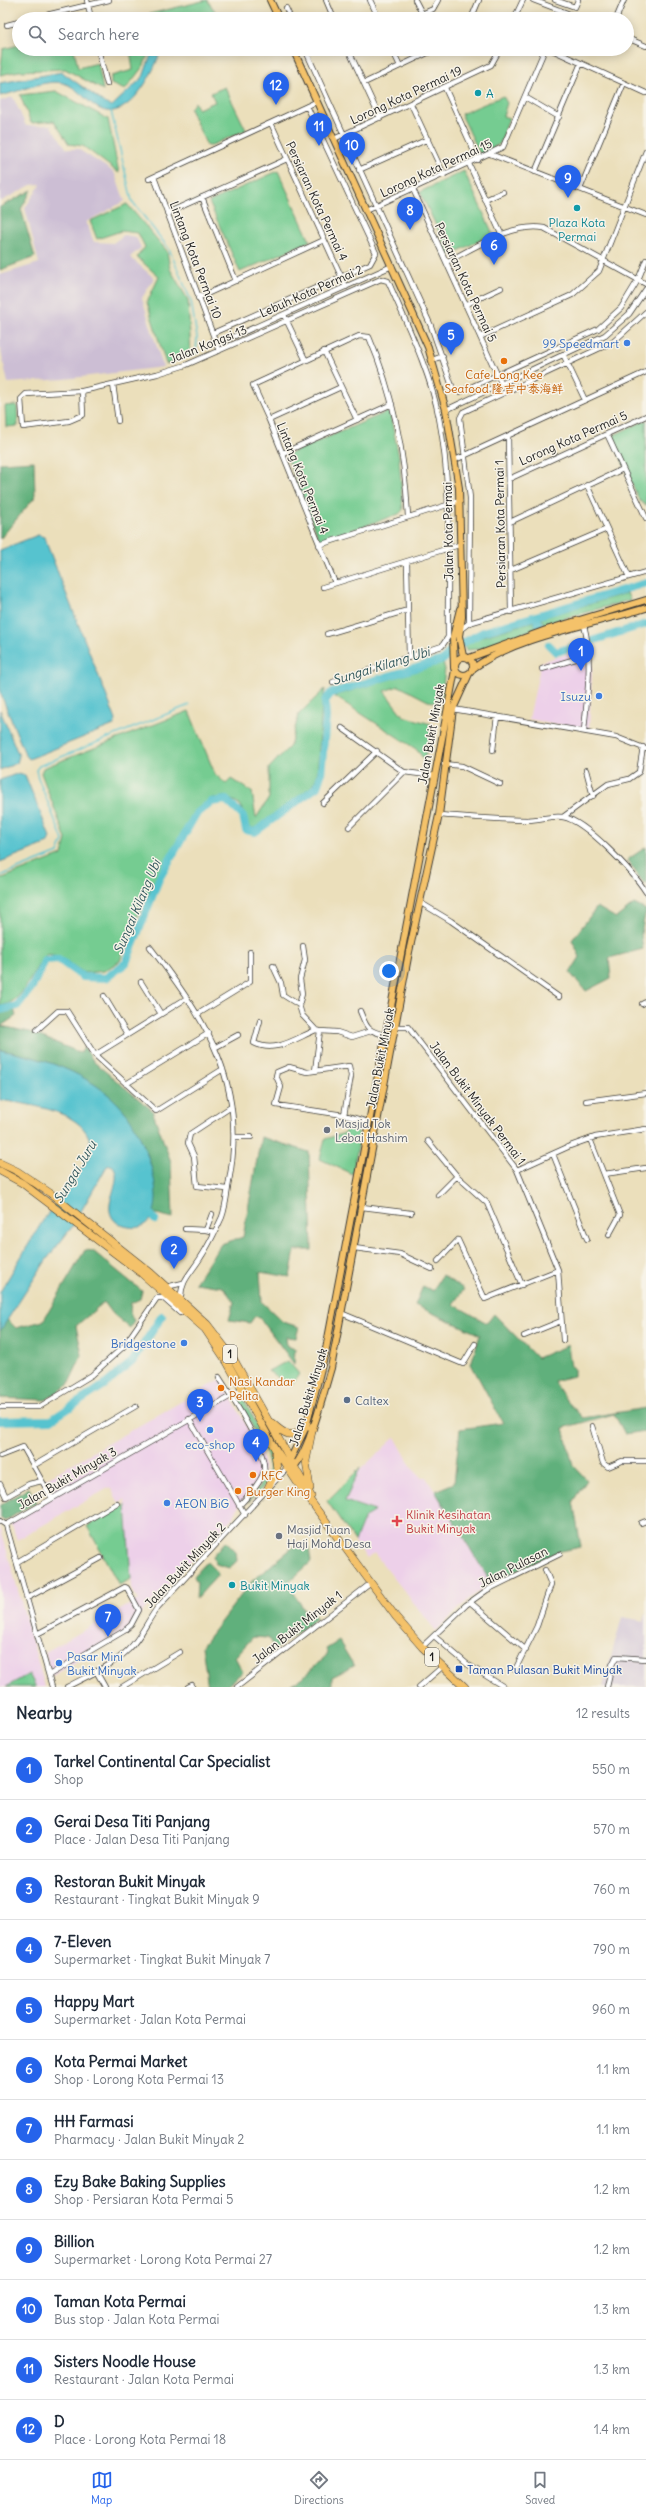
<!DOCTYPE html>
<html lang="en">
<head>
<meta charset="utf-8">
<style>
	body { margin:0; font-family:Delius,"LXGW WenKai TC",sans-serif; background:#f2f2f3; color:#1f2937 }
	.you { position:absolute; left:389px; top:971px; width:14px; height:14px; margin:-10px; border:3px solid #fff; border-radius:50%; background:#1a73e8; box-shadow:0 0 0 6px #1a73e833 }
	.badge { display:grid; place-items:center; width:26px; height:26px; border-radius:50%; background:#2563eb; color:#fff; font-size:13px; font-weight:700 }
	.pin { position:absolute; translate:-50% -33px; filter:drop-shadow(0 1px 2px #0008) }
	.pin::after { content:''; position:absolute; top:21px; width:14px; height:12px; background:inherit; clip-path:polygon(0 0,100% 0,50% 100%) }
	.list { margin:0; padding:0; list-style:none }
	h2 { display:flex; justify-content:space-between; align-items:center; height:52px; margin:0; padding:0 16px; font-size:17px }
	h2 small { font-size:13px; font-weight:400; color:#747a83 }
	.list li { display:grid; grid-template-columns:26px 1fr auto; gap:12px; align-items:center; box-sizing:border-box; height:60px; padding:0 16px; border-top:1px solid #e0e1e3 }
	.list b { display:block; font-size:15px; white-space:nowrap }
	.list p { margin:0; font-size:13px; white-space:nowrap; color:#747a83 }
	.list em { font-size:13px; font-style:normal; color:#747a83 }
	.icon { flex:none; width:22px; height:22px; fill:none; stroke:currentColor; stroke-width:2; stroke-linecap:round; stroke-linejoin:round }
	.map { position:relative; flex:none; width:646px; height:1687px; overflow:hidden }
	.search { position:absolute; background:#fff; box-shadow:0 2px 10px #0003; left:12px; right:12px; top:12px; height:44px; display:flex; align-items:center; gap:10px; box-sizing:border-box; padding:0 14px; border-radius:22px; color:#747a83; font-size:15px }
	.sheet { height:772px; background:#fff }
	nav { display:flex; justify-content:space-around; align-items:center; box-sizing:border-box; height:56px; border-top:1px solid #e0e1e3; background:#fff; font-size:11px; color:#747a83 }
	nav a { display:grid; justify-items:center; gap:2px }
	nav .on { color:#2563eb }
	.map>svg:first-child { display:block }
</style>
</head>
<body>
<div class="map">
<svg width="646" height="1687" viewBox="0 0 646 1687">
	<rect width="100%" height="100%" fill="#f7f3e8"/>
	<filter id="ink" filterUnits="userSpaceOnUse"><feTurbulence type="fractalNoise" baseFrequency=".025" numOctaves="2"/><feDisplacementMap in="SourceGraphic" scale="8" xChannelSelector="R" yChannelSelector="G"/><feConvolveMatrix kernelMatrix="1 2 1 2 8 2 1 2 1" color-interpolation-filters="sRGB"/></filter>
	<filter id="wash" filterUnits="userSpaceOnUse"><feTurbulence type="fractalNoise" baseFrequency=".012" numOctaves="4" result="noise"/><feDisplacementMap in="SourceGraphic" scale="16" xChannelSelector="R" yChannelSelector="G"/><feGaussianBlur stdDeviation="0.9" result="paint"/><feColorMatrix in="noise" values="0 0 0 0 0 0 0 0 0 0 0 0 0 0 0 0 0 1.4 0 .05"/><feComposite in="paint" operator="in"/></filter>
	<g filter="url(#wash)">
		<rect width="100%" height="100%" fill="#ebdfbb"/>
		<!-- built -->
		<path fill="#edd0e9" d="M593,646L589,730L529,719L541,662Z
			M221,1379L262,1454L264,1471L239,1506L234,1516L143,1611L127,1632L52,1676L45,1652L138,1600L132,1589L125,1499L119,1503L110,1487L17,1540L11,1522L51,1497L42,1481Z
			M395,1437L413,1469L421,1477H426L491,1583L469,1599L436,1631L374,1553L367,1559L327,1501Z
			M0,1526L45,1687H0Z"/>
		<!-- industrial -->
		<path fill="#ccbed4" d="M13,97L26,126L50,125L67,149H78L114,172L125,201L86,222L94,242L113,243L124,235L136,237L141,248L130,257L154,278L142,298L163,367L65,379L8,383L0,347V275L39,263L25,208L41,184L31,185L0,202V101Z
			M646,1613V1687H603L622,1617L644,1621Z"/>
		<!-- green -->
		<path fill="#75cc91" stroke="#487456" d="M207,0L215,11L217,19H129Z
			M19,45V49H74L78,68L98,63L103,90L65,69L19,71L0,75L3,49Z
			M130,49H150L144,65L125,90L111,84V76L133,70Z
			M225,87L246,130L210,146H207L190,109L195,102L198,109L215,102L211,93Z
			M56,91L108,119L119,173L83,146L69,144L54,121L31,123L20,95Z
			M503,96L507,103L503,116L509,118L500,144L480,154L461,114Z
			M278,171L310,241L240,272L209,202Z
			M464,171L493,234L450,255L420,192Z
			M127,204L167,251L170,269L188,300L191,356L166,364L147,302L159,277L137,257L145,247L138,233L121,231L97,239L90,221Z
			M17,405L18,426L6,427L5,406Z
			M387,412L390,414L399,457L403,510L399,514L320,541L286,455Z
			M646,420V506L639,500L615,444L614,435Z
			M627,593L630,600L544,624L541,618Z
			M534,621L536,628L481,649L466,650L464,646L471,640Z
			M443,663L445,669L441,703L428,701L399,686L384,691L403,716L431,724L428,748L424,759L416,749L334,696Z
			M325,689L322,704L317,777L311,787L255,828L248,827L245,814L238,803L225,797L213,798L203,805L191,818L174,852L157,877L138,914L120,961L104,971L84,973L59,956L47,954C30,971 27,1001 0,1006V879L62,855L66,839L41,773L43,768L189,711L215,774L226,784L231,779L252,792L256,818L269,798V768L290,746L299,714Z
			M344,1124L356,1126L360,1138L352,1174L320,1159L325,1139L345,1133Z
			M288,1361L299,1374L291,1386L268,1371Z
			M237,1396H242L276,1461L270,1480L248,1503L269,1471L267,1455Z
			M360,1468L345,1501L375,1511L365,1517L355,1541L327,1501Z
			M126,1505L131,1579L119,1585L87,1526Z
			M29,1674L36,1687H6Z"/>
		<!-- forest -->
		<path fill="#60b07b" stroke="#3e664c" d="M32,190L21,209L35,257L0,270V207Z
			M34,461L35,497L0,539V463Z
			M646,847V884L645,885L627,860Z
			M634,904L646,910L641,934L643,949L609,958L611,978L586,991L570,973L580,957L572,940L597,907L616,918Z
			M14,1009L16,1016L1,1026L30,1032L81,1053L84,1047L94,1062L152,1110L171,1162L173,1218L153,1213C157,1191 154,1174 147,1153C123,1089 64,1061 0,1050V1013Z
			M261,1137L309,1152L312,1250H295L290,1277L260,1272L262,1302L283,1322L299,1327L296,1338L286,1337L287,1346L295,1349L294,1364L260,1318L255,1316L250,1323L229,1320L234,1302L223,1287L195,1283L221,1244L243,1237Z
			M85,1250L93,1251L142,1291L140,1299L131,1303L130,1313L134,1321L130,1328L113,1314L104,1302L76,1326L82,1355L68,1385L46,1400L0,1398V1331L7,1319L16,1328L43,1321Z
			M442,1275L464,1289L453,1304L487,1323L494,1314L537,1358L568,1345L571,1367L574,1368V1376L554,1381L566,1400L583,1418L646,1408V1431L625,1434L614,1414L563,1428L573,1465L587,1480L573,1501L581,1547L557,1552L491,1583L435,1491L454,1483L460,1429L503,1423L471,1364L480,1335L415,1305L423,1286L433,1291Z
			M29,1488L36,1502L5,1521L0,1518V1505Z
			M226,1541L236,1551L237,1561L229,1568L216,1564L213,1556Z
			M298,1543L309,1548L311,1562L288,1583L307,1615H314L317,1618L275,1649L268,1638L253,1637L235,1657L243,1672L224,1687H208L202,1646L252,1581Z
			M207,1562L217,1572V1576L196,1599L197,1583L194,1576Z
			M339,1641L354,1666L332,1677V1687H288L302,1678L328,1654L326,1649Z"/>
		<!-- water -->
		<path fill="#56c3cf" stroke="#397076" d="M153,49H161C155,72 127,125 98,108C87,102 76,86 63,83C44,79 19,92 0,96V83L62,72L106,104L112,106L143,77Z
			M38,535L44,537L116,720L114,725L29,759L25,754L0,692V550Z
			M0,710L19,756L17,763L0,770Z
			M19,773L25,775L50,837L48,843L0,862V780Z
			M0,1050C46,1058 101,1077 129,1117C143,1137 174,1210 142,1226C136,1229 125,1227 119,1224C95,1209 127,1181 112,1165L107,1166L72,1227L47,1259L0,1331V1292L42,1222L90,1156C99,1112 31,1105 0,1100Z"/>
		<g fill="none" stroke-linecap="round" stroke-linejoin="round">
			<!-- stream -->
			<path stroke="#56c3cf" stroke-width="1.5" d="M111,111L132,201L169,249L191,301L197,337L196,354
				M0,876L58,853L63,840L38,778L36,770L39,766L189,705"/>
			<!-- river -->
			<path stroke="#56c3cf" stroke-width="8" d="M536,616L539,624
				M549,645L556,652L646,624
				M0,1010L17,1006L32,987L45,960L58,959L83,977L106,978L126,963L159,879L196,814L211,802L226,800L243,816L246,830L255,832L317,787L321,775L326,718L325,701L331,693L443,660L452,649L483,632L646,583
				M145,1207L155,1220
				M0,1421L51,1420L106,1384L132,1362L162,1316"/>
		</g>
	</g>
	<g filter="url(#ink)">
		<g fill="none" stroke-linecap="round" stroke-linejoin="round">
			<!-- minor casing -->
			<g stroke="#3b3934" stroke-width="6">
				<path id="minor" d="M87,0L91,19
					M326,0L334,19
					M370,0L379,19
					M415,0L425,19
					M533,0L583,19
					M555,0L575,7L578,0
					M286,8L291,19
					M422,14L433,9L438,0
					M30,19L109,0
					M471,19L479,0
					M514,19L523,0
					M557,19L560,10
					M616,19L624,0
					M7,25L19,22
					M627,38L646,46
					M98,49L107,84
					M305,49L431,326L453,389L460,392L598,329L621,308L638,280L646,260
					M348,49L380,118
					M392,49L400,66
					M550,49L646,93
					M364,83L436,49
					M445,88L478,160
					M525,97L559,117
					M411,104L444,175
					M271,123L346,287
					M334,139L491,65L500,49
					M490,154L646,215
					M469,164L502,236
					M359,170L428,139
					M535,172L581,63
					M154,177L219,351
					M149,179L316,102
					M413,189L501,383
					M580,189L624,83
					M202,197L236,281
					M485,200L503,192
					M366,210L503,147L545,49
					M167,213L287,159
					M446,262C475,248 510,223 544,228L646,284
					M198,298L324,240
					M465,305L501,288
					M284,315L305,359
					M213,333L370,264L376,253L307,106
					M480,337L572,295L599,271L646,151
					M217,344L392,266
					M324,351L357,420
					M563,354L585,400
					M432,360L443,356
					M113,384L118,421
					M82,391L83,415L69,421L23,427L21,399L26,394L82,391L157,374L186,365L381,279L388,281C407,325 430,371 439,418C453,490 447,564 448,637L442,646L333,682
					M446,410L605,335L629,314L646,289
					M269,420L341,387
					M607,434L646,518
					M508,436L511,612
					M283,453L392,404
					M455,460L646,372
					M509,479L646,416
					M587,485L629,577
					M510,522L623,469
					M319,545L460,501
					M407,562L409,658
					M511,570L607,529
					M335,583L269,420L253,385L359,336L369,337C394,395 405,454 408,517
					M323,587L459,545
					M469,623L470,498L460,418L463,412L613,342L646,312
					M584,625C593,660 587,696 584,731
					M460,630L469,623L646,572
					M327,634L408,610
					M542,669L589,655
					M453,709L616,737L646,749
					M342,728L404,772L435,776
					M493,750L497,716
					M444,764L462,766L500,784
					M586,770L593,796
					M323,803L377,751
					M439,815C468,817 497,820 527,820C539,820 552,815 563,817C586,821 633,872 646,892
					M563,817L608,784L629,779L639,772L643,747
					M349,827L404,772
					M421,903L451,921L559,997
					M303,946L305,960L300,979L302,994L299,1005L302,1015L316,1030L320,1031L337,1032L352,1037L371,1031
					M150,947C206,1020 248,1084 229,1181C227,1192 226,1206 222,1217C216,1230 209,1245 201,1257C192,1272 180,1281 181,1299
					M273,966L281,983L283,995L299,1005
					M141,982L161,1014
					M104,996L127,1034
					M642,1004L646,1002
					M360,1011C367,1028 366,1030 385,1035
					M198,1014L250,982V952
					M260,1021L254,1043C276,1054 296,1038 316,1030
					M397,1027H408L517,1170L558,1270L563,1340
					M37,1030L58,1011H67L95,1055L156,1111L223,1069
					M216,1047L238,1035
					M95,1055L187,998
					M315,1071L320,1031
					M126,1084L209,1033
					M586,1101L646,1093
					M344,1115L351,1076L349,1066L307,1072L289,1067L277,1072L276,1076L281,1087L276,1105L344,1115L368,1122
					M234,1137H251
					M590,1139L620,1215L609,1235
					M428,1141L457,1176L487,1203L522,1285
					M553,1154L587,1239
					M517,1170L570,1146L595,1137L646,1129
					M604,1174L646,1168
					M227,1189L197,1186L194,1156L188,1143L190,1134L231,1107
					M438,1195L457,1176
					M362,1207L411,1213
					M185,1229L206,1230L214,1232
					M206,1230L212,1214
					M354,1248L400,1254L432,1269
					M438,1261L458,1240L485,1299L558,1270
					M166,1287L183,1283
					M341,1313L463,1364L475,1344
					M524,1336L561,1321
					M219,1377C230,1394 268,1452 264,1471C261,1483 247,1497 239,1506
					M0,1407H39L92,1375L123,1347L157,1298H163L180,1313L184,1309
					M189,1419L245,1515
					M592,1426L603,1463L608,1467L622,1461H646
					M0,1456L23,1447L51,1497
					M33,1466L136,1406
					M0,1484L6,1497L29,1484L42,1481
					M0,1521L6,1525
					M641,1523L646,1521
					M17,1562L117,1503
					M27,1598L101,1558
					M470,1602L526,1650
					M37,1634L125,1587L127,1588L139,1610L131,1625L124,1631L49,1675
					M434,1636L467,1664L504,1687
					M422,1647L466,1605L487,1590L560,1554
					M515,1670L537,1626L551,1584L545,1570
					M96,1671L105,1687
					M52,1687L6,1525L243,1389
					M67,1687C87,1676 112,1666 128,1650C141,1638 147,1621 158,1607L288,1467
					M122,1687L180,1652
					M188,1687L192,1685
					M237,1687L371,1583
					M419,1687L442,1667
					M607,1687L612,1665L616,1657L646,1659"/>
			</g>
			<!-- major casing -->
			<g stroke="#3b3934" stroke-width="8">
				<path id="major" d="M270,0L279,19
					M293,49L428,347L446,410L459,488L462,617L459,636L463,656
					M455 666a9 9 0 1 1 18 0a9 9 0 1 1-18 0Z
					M469,658L546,630L646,600
					M454,668L453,637L460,609
					M472,669C518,635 592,625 646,608
					M289,1462L306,1427L326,1349L455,670
					M292,1469C310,1451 323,1394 331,1368L409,952L439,815L453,709L469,674"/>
			</g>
			<!-- highway casing -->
			<g stroke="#3b3934" stroke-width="8">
				<path id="highway" d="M0,1163L17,1171L50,1193L151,1273L207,1324L233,1358L311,1496
					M0,1171L22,1183L141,1273L205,1329L227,1362L274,1447L301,1488L396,1617L422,1647L465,1687
					M272,1423C284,1434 292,1440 306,1427
					M310,1488L306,1461L313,1426
					M267,1490L277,1469L275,1453"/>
			</g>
			<!-- minor -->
			<use href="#minor" stroke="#fff" stroke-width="4.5"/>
			<!-- major -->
			<use href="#major" stroke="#f4c26a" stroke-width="6"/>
			<!-- highway -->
			<use href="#highway" stroke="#f4c26a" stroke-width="7"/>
		</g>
	</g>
	<!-- markers -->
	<g fill="#0f9aa8" stroke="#f7f3e8" stroke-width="1.5">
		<circle cx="478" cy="93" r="4"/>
		<circle cx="577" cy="208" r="4"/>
		<circle cx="232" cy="1585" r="4"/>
	</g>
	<g fill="#3f7fe0" stroke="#f7f3e8" stroke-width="1.5">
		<circle cx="627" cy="343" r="4"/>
		<circle cx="599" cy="696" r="4"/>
		<circle cx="184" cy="1343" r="4"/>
		<circle cx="210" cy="1430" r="4"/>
		<circle cx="167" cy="1503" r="4"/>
		<circle cx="59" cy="1663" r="4"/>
	</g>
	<g fill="#e8710a" stroke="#f7f3e8" stroke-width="1.5">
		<circle cx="504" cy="361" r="4"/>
		<circle cx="221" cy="1388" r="4"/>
		<circle cx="253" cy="1475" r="4"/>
		<circle cx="238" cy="1491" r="4"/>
	</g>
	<g fill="#6b7280" stroke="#f7f3e8" stroke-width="1.5">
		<circle cx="327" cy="1130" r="4"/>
		<circle cx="279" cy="1536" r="4"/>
	</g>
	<circle fill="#5c6f8a" stroke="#f7f3e8" stroke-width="1.5" cx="347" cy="1400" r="4"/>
	<path fill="#e0444e" stroke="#f7f3e8" stroke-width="1.5" d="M395 1515h4v4h4v4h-4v4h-4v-4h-4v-4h4z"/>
	<rect fill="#1a4fb4" stroke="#f7f3e8" stroke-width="1.5" x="455" y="1665" width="8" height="8" rx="2"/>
	<g text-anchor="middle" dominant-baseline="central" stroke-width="3" stroke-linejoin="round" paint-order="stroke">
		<!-- shield labels -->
		<g fill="#f7f3e8" stroke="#5e5c59" stroke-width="1">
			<rect x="223" y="1345" width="14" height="18" rx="3"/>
			<rect x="425" y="1648" width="14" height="18" rx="3"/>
		</g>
		<g font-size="11" font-weight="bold" fill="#1c1c1c">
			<text x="230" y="1354">1</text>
			<text x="432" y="1657">1</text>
		</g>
		<!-- culture labels -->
		<g font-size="12" fill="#0d838f" stroke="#f7f3e8" text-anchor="start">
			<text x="486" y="93">A</text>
			<text x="577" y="222" text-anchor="middle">Plaza Kota<tspan x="577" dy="14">Permai</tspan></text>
			<text x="240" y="1585">Bukit Minyak</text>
		</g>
		<!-- street labels -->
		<g font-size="12" fill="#1c1c1c" stroke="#f7f3e8">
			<text transform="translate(406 95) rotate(-25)">Lorong Kota Permai 19</text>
			<text transform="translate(436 168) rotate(-25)">Lorong Kota Permai 15</text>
			<text transform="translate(317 201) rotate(65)">Persiaran Kota Permai 4</text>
			<text transform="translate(196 260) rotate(69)">Lintang Kota Permai 10</text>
			<text transform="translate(466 282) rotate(65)">Persiaran Kota Permai 5</text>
			<text transform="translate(311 291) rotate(-24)">Lebuh Kota Permai 2</text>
			<text transform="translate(208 344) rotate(-22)">Jalan Kongsi 13</text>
			<text transform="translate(573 438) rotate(-24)">Lorong Kota Permai 5</text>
			<text transform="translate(303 478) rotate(68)">Lintang Kota Permai 4</text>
			<text transform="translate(500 524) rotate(-91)">Persiaran Kota Permai 1</text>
			<text transform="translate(448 531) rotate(-91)">Jalan Kota Permai</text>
			<text transform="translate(431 734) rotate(-80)">Jalan Bukit Minyak</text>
			<text transform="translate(380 1058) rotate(-79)">Jalan Bukit Minyak</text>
			<text transform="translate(478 1103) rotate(53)">Jalan Bukit Minyak Permai 1</text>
			<text transform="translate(308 1397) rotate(-73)">Jalan Bukit Minyak</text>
			<text transform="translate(67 1478) rotate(-30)">Jalan Bukit Minyak 3</text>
			<text transform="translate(185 1565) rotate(-47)">Jalan Bukit Minyak 2</text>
			<text transform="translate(513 1567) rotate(-27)">Jalan Pulasan</text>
			<text transform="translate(297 1627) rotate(-38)">Jalan Bukit Minyak 1</text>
		</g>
		<!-- shop labels -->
		<g font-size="12" fill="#366cbe" stroke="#f7f3e8" text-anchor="end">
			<text x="619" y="343">99 Speedmart</text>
			<text x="591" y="696">Isuzu</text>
			<text x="176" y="1343">Bridgestone</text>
			<text x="210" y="1444" text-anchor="middle">eco-shop</text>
			<text x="175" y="1503" text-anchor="start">AEON BiG</text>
			<text x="67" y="1656" text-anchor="start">Pasar Mini<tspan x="67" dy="14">Bukit Minyak</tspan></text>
		</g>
		<!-- food labels -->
		<g font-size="12" fill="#c56008" stroke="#f7f3e8" text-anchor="start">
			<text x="504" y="374" text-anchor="middle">Cafe Long Kee<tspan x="504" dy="14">Seafood 隆吉中泰海鲜</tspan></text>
			<text x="229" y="1381">Nasi Kandar<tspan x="229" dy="14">Pelita</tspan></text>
			<text x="261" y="1475">KFC</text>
			<text x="246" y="1491">Burger King</text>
		</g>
		<!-- worship labels -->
		<g font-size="12" fill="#5b616d" stroke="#f7f3e8" text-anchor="start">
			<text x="335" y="1123">Masjid Tok<tspan x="335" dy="14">Lebai Hashim</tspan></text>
			<text x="287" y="1529">Masjid Tuan<tspan x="287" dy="14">Haji Mohd Desa</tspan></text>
		</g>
		<!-- service labels -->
		<g font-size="12" fill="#4e5e75" stroke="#f7f3e8" text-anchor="start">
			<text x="355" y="1400">Caltex</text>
		</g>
		<!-- health labels -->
		<g font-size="12" fill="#be3a42" stroke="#f7f3e8" text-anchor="start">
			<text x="406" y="1514">Klinik Kesihatan<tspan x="406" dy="14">Bukit Minyak</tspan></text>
		</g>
		<!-- transit labels -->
		<g font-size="12" fill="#164399" stroke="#f7f3e8" text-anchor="start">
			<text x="467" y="1669">Taman Pulasan Bukit Minyak</text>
		</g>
		<!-- water labels -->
		<g font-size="13" font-style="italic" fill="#30565b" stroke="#f7f3e8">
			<text transform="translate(381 666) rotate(-17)">Sungai Kilang Ubi</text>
			<text transform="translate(137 907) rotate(-67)">Sungai Kilang Ubi</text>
			<text transform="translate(75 1172) rotate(-59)">Sungai Juru</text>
		</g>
	</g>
</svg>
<div class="you"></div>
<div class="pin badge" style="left:581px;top:671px">1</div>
<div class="pin badge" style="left:174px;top:1269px">2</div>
<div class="pin badge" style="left:200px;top:1422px">3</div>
<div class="pin badge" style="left:256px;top:1462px">4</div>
<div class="pin badge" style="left:451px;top:355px">5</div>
<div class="pin badge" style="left:494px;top:265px">6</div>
<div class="pin badge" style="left:108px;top:1637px">7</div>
<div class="pin badge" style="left:410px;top:230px">8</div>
<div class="pin badge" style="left:568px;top:198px">9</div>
<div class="pin badge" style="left:352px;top:165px">10</div>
<div class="pin badge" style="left:319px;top:146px">11</div>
<div class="pin badge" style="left:276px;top:105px">12</div>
<div class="search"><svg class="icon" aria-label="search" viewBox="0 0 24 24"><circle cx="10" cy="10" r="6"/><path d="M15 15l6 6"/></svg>Search here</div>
</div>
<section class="sheet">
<h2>Nearby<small>12 results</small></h2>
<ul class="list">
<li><span class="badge">1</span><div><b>Tarkel Continental Car Specialist</b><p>Shop</p></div><em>550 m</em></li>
<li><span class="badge">2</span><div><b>Gerai Desa Titi Panjang</b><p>Place · Jalan Desa Titi Panjang</p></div><em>570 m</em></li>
<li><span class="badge">3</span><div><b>Restoran Bukit Minyak</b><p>Restaurant · Tingkat Bukit Minyak 9</p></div><em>760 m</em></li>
<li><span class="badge">4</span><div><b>7-Eleven</b><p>Supermarket · Tingkat Bukit Minyak 7</p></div><em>790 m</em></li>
<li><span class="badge">5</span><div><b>Happy Mart</b><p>Supermarket · Jalan Kota Permai</p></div><em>960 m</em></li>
<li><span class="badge">6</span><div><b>Kota Permai Market</b><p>Shop · Lorong Kota Permai 13</p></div><em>1.1 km</em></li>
<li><span class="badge">7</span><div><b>HH Farmasi</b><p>Pharmacy · Jalan Bukit Minyak 2</p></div><em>1.1 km</em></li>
<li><span class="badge">8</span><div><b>Ezy Bake Baking Supplies</b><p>Shop · Persiaran Kota Permai 5</p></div><em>1.2 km</em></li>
<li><span class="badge">9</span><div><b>Billion</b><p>Supermarket · Lorong Kota Permai 27</p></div><em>1.2 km</em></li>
<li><span class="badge">10</span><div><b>Taman Kota Permai</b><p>Bus stop · Jalan Kota Permai</p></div><em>1.3 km</em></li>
<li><span class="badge">11</span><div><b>Sisters Noodle House</b><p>Restaurant · Jalan Kota Permai</p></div><em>1.3 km</em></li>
<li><span class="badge">12</span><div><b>D</b><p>Place · Lorong Kota Permai 18</p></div><em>1.4 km</em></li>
</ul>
</section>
<nav>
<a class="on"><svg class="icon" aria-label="map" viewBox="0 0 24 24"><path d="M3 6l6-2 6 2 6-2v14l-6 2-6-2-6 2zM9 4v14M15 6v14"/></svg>Map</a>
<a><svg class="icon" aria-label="directions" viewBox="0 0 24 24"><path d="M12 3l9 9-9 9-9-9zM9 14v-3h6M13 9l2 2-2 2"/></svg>Directions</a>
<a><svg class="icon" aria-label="saved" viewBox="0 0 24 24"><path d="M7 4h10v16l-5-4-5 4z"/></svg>Saved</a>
</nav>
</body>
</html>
